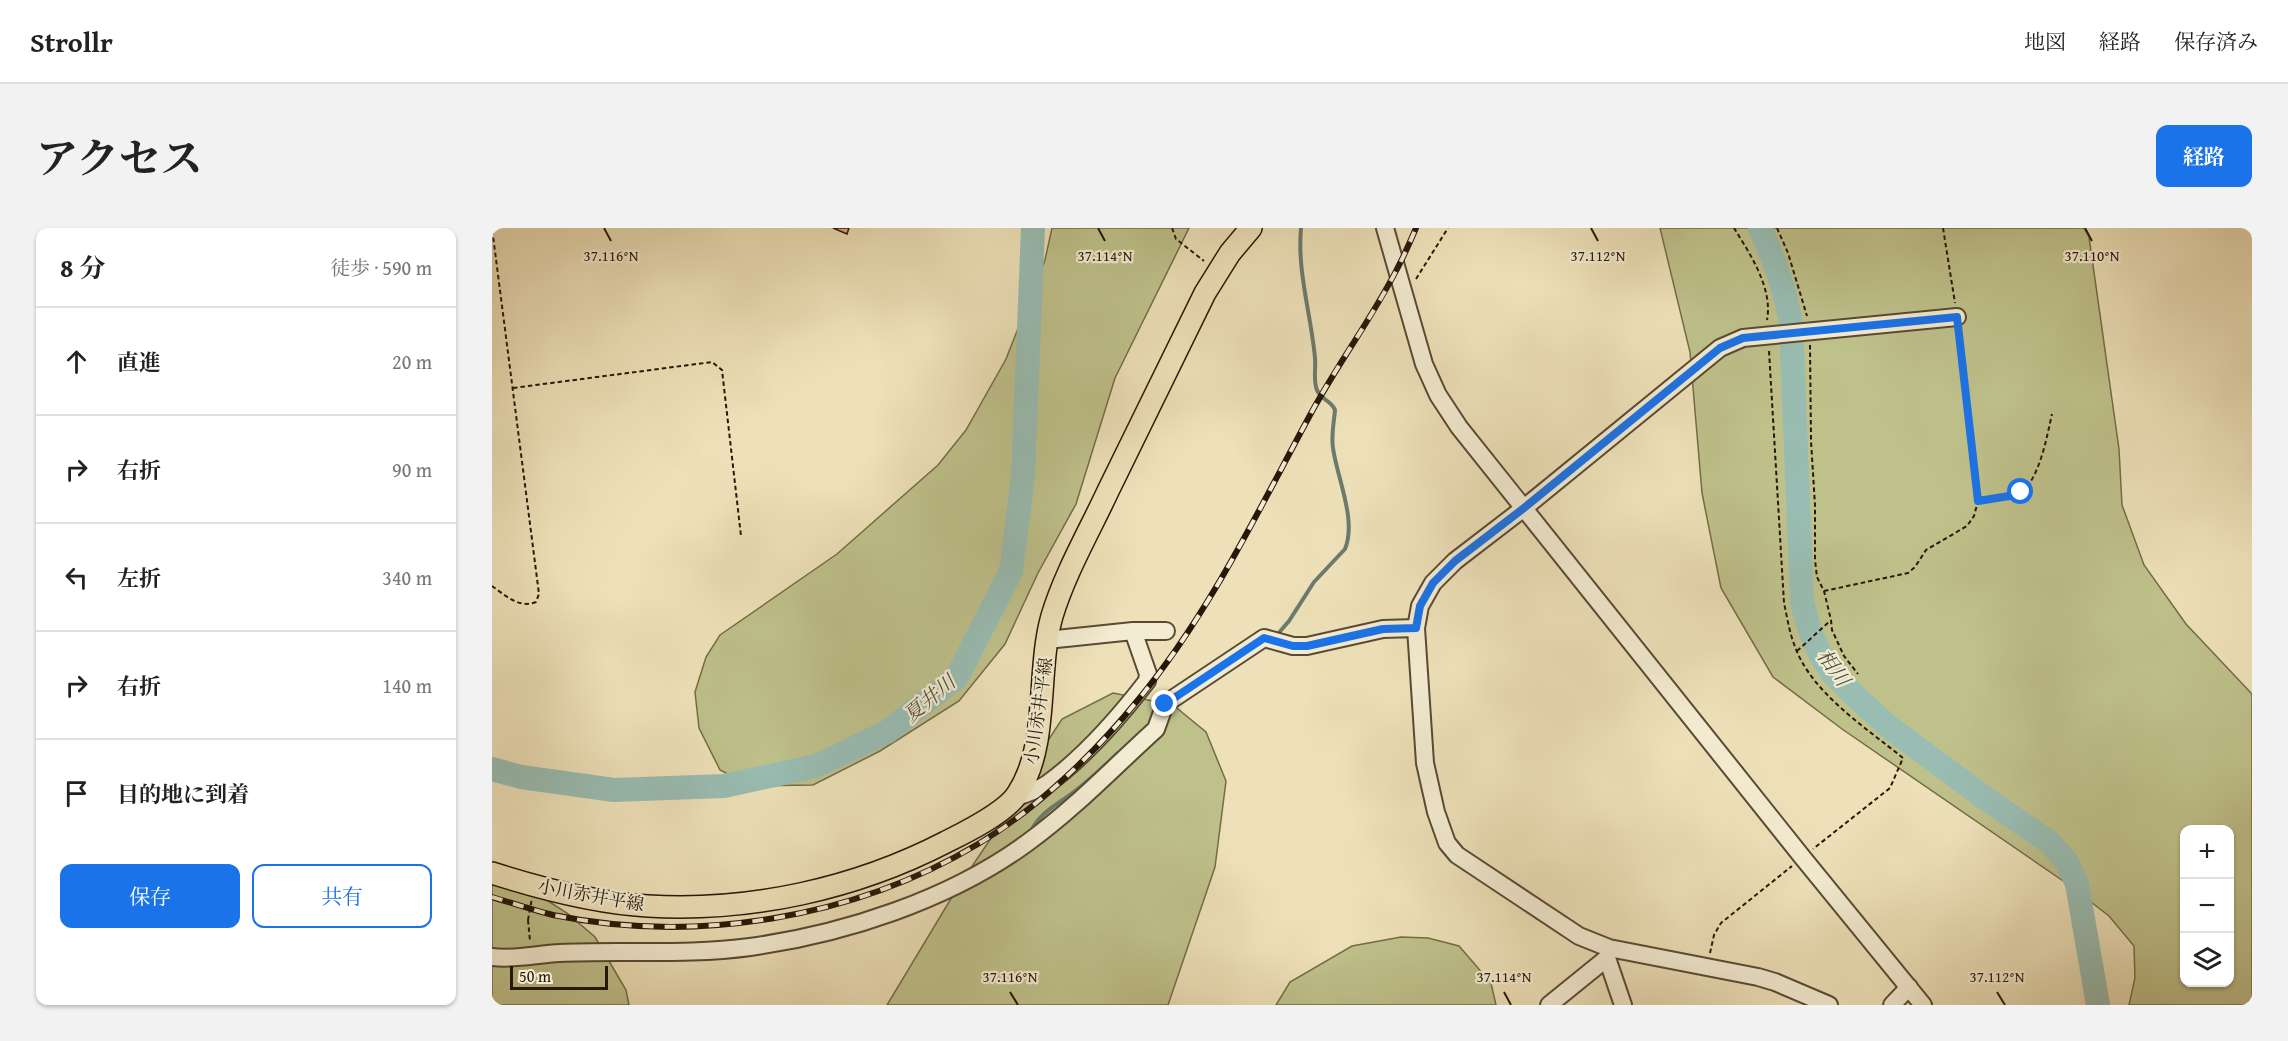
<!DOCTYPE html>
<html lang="ja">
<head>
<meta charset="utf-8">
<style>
	body { margin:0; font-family:"Gentium Book Plus","Noto Serif JP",serif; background:#f2f2f2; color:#222 }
	.controls { position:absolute; right:18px; bottom:18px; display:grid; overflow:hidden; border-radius:12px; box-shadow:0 2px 4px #0004 }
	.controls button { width:54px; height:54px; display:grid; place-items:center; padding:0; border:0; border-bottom:2px solid #e0e0e0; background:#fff; color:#222; font:30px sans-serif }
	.scale { position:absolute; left:18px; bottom:15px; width:98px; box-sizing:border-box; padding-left:6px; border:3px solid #271707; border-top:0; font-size:16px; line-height:21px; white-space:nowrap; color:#271707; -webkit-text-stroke:4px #f4ecd2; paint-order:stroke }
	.stop { position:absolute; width:18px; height:18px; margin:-14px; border:4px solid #1a73e8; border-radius:50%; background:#fff }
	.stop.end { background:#1a73e8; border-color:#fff; box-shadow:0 2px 6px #0008 }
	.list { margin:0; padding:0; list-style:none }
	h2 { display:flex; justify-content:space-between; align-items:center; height:78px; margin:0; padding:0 24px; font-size:26px }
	h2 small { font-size:20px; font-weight:400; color:#767676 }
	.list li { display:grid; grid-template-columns:39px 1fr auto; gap:18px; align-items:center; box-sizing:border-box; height:108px; padding:0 24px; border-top:2px solid #e0e0e0 }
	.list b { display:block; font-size:22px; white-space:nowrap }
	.list em { font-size:20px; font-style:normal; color:#767676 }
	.actions { display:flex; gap:12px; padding:18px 24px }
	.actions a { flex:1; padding:14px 0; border:2px solid #1a73e8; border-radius:12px; text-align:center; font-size:21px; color:#1a73e8 }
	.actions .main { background:#1a73e8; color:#fff }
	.icon { flex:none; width:33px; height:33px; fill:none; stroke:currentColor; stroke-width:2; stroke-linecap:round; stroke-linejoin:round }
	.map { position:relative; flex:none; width:1760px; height:777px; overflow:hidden; border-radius:12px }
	header { display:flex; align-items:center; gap:36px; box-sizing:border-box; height:84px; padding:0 30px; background:#fff; border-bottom:2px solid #e0e0e0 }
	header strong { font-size:28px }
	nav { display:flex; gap:33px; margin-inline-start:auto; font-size:21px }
	.intro { display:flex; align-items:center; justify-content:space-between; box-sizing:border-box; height:144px; padding:0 36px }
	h1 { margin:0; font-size:42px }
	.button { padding:15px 27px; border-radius:12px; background:#1a73e8; color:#fff; font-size:21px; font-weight:700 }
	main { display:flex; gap:36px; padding:0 36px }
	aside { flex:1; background:#fff; border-radius:12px; box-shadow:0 2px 4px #0004 }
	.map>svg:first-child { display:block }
</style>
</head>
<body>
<header>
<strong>Strollr</strong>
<nav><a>地図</a><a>経路</a><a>保存済み</a></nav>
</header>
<div class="intro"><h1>アクセス</h1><a class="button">経路</a></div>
<main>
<aside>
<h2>8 分<small>徒歩 · 590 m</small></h2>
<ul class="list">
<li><svg class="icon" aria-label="ahead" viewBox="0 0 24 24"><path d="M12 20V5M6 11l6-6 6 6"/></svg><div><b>直進</b></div><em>20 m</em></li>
<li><svg class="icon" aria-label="right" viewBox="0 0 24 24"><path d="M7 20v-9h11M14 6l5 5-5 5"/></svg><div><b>右折</b></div><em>90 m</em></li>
<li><svg class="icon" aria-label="left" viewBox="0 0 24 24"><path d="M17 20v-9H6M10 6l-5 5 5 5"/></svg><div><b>左折</b></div><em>340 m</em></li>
<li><svg class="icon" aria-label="right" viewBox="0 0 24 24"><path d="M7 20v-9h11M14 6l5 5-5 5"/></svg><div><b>右折</b></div><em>140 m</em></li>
<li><svg class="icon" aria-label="arrive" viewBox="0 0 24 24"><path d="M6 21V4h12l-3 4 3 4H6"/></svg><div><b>目的地に到着</b></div></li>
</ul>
<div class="actions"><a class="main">保存</a><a>共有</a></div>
</aside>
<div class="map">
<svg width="1760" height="777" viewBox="0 0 1760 777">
	<rect width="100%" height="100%" fill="#eee1b9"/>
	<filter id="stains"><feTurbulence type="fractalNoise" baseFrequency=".00333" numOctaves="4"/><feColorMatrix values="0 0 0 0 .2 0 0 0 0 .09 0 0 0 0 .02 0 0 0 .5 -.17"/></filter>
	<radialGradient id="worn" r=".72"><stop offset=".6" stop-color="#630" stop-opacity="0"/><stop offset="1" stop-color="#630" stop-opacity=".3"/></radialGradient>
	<!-- green -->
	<path fill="#bfc18b" stroke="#736c49" stroke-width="1.5" fill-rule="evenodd" d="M560,0H697L623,150L584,276L546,345L513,416L467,473L388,523L321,557L258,558L228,542L207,500L203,464L214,429L228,407L345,326L446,237L474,202L514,131L553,32Z
		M1168,0H1592L1597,9L1627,221L1630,277L1652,337L1694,396L1760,466V777H1637L1643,750L1642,718L1617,688L1577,657L1350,501L1281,449L1229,360L1210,265L1198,124ZM1692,602H1738V754H1692Z
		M621,465L681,477L714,504L734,553L723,639L676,777H395L466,659L510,594L544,531L570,491Z
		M0,637L75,685L103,709L134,762L137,777H0Z
		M909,709L936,710L967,718L999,755L1004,777H784L798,754L860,718Z"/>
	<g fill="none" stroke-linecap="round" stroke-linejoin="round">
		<!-- stream -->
		<path stroke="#6b7b6e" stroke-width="4" d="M784,408L797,393L822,354L853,321C865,292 845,250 841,220C839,208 842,194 843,182C840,173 828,171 825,162C821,153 824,140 823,130C819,86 805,44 809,0
			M540,601C550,584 564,577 579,566C596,554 611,539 626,525"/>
		<!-- river -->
		<path stroke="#99bdb3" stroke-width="24" d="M1268,0C1282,31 1293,61 1299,95L1310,374L1317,400L1327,424L1340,445L1362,467L1397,499L1493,570L1557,614L1575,634L1585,656L1606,777
			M0,541L29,549L122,562L232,558L324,538L395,504L465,449L519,343L531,248L541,0"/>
	</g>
	<!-- building -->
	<path fill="#dfad81" stroke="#271707" stroke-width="1.5" d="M341,0H357L355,6Z"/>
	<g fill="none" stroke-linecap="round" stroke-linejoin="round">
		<!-- minor casing -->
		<g stroke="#594a34" stroke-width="20">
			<path id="minor" d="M893,0L932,136L946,167L967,199L1311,630L1431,777
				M555,412L641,403H674
				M525,569C535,565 546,562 555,556C591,530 628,488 655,453L656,446L641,403
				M0,729C23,732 45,726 68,725C87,724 107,724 126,724C170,724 214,725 258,719C352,706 457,672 535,615C581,582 622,539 664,501L673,476L772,410L801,418H815L891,401L924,400
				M1115,730L1131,777
				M1057,777L1115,730L1117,720
				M1337,777L1283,754L1266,749L1117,720L1087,708L965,627L955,615L944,584L933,535L924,400L928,378L941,355L963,333L1032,280L1228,120L1251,110L1465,89
				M1400,777L1417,759"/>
		</g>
		<!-- major casing -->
		<g stroke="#271707" stroke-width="24">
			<path id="major" d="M0,645C50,661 103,675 156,678C258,684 363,661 454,614C474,604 515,584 526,565C558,515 544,444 560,388C573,345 597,304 616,263C648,197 680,131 713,65L738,25L759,0"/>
		</g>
		<!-- path -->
		<path stroke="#271707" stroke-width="2" stroke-dasharray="4.5 3" stroke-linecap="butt" d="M680,0L684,11L712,33
			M1242,0C1258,26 1281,60 1275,92
			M1285,0L1296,25L1315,88
			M1451,0L1463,75
			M924,51L956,0
			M1318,117L1319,213L1323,277V332L1325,349L1332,363L1339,392L1340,402L1352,428L1366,446
			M1277,123L1292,375C1295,388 1297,403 1302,416C1318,464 1373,499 1411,530L1398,560L1321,621
			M21,160L220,134L230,142L249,308
			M1486,273C1498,271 1513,271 1524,267C1547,258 1555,207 1560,186
			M0,358C13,367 27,381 44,374L47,366L0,0
			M1332,363L1416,345L1423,339L1434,322L1475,298L1482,288L1486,273L1466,104
			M1305,423L1338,393
			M36,692L38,713
			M1218,725L1222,707L1229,695L1300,638"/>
		<!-- minor -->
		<use href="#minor" stroke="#f4ecd2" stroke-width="16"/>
		<!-- major -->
		<use href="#major" stroke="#eee1b9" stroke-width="21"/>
		<!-- rail casing -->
		<g stroke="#271707" stroke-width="6">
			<path id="rail" d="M0,669C20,675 41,682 61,687C203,716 361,691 486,616C545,581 603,525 646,472C717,386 765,285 817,189C844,138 879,92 905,41C912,28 918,14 924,0"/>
		</g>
		<!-- rail -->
		<use href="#rail" stroke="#f4ecd2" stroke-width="4" stroke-dasharray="11" stroke-linecap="butt"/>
		<!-- path-bridge -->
		<path stroke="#271707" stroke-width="2" stroke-dasharray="4.5 3" stroke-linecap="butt" d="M36,692L40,670"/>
	</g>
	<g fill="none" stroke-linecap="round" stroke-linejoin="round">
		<!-- route -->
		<path stroke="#1a73e8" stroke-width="8" d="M673,476L772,410L801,418H815L891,401L924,400L928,378L941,355L963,333L1032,280L1228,120L1251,110L1465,89L1486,273L1524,267L1529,264"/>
	</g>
	<!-- ticks -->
	<path fill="none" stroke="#271707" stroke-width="2" d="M112,0L119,13M606,0L613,13M1099,0L1106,13M1593,0L1600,13M518,764L526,777M1012,764L1019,777M1505,764L1513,777"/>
	<g text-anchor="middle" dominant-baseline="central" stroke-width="4.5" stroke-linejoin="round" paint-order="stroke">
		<!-- street labels -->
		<g font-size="18" fill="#271707" stroke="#f4ecd2">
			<text transform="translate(546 483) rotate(-82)">小川赤井平線</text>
			<text transform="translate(99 667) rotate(10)">小川赤井平線</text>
		</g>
		<!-- water labels -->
		<g font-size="20" font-style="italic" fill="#4f5143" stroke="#f4ecd2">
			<text transform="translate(1342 439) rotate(54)">相川</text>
			<text transform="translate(437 470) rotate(-40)">夏井川</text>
		</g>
	</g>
	<g font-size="15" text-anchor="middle" fill="#271707" stroke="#f4ecd2" stroke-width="4.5" stroke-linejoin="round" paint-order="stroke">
		<text x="119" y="33">37.116°N</text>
		<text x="613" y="33">37.114°N</text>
		<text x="1106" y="33">37.112°N</text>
		<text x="1600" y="33">37.110°N</text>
		<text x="518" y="754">37.116°N</text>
		<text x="1012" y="754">37.114°N</text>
		<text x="1505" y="754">37.112°N</text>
	</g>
	<rect width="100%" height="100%" filter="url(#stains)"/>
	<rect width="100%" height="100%" fill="url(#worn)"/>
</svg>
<div class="controls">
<button>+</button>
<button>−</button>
<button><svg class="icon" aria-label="layers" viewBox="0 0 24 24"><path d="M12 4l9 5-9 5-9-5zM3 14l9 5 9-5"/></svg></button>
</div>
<div class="scale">50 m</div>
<div class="stop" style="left:1529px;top:264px"></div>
<div class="stop end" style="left:673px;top:476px"></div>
</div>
</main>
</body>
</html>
